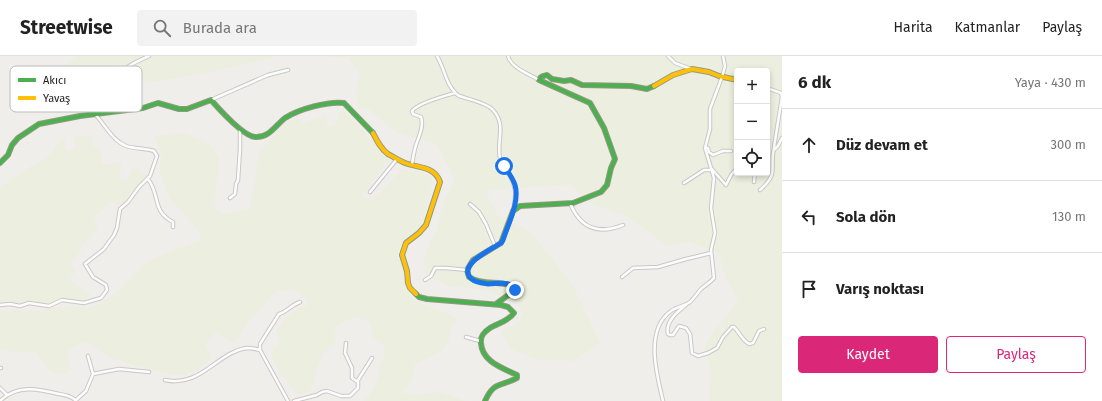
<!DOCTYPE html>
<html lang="tr">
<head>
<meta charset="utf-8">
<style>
	body { margin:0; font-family:"Fira Sans",sans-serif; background:#f2f2f2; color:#222 }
	.controls { position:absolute; right:12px; top:12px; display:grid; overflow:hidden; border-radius:4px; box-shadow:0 2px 6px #0003 }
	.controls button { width:36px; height:36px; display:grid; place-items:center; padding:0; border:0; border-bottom:1px solid #e0e0e0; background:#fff; color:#222; font:20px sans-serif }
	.stop { position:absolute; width:12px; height:12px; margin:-9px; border:3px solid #1a73e8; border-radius:50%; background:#fff }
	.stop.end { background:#1a73e8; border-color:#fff; box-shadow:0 1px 4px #0008 }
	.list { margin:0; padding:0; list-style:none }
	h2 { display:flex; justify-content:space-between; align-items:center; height:52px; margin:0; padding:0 16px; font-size:17px }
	h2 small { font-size:13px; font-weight:400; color:#767676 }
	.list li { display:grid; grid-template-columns:26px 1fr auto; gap:12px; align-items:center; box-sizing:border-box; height:72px; padding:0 16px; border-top:1px solid #e0e0e0 }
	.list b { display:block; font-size:15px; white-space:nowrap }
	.list em { font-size:13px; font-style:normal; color:#767676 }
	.actions { display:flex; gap:8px; padding:12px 16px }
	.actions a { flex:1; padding:9px 0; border:1px solid #db2777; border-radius:4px; text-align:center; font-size:14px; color:#db2777 }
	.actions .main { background:#db2777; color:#fff }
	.icon { flex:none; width:22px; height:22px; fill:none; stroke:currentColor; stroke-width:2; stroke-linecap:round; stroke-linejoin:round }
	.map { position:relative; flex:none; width:782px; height:345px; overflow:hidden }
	header { display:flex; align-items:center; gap:24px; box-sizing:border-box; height:56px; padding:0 20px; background:#fff; border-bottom:1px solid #e0e0e0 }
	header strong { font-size:19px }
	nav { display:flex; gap:22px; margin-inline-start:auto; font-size:14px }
	.search { width:280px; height:36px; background:#f2f2f2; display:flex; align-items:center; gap:10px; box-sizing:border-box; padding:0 14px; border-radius:4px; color:#767676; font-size:15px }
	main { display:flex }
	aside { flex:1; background:#fff }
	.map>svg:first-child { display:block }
</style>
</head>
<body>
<header>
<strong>Streetwise</strong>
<div class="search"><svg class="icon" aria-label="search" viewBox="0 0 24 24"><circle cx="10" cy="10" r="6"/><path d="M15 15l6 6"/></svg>Burada ara</div>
<nav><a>Harita</a><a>Katmanlar</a><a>Paylaş</a></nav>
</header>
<main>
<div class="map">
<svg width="782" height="345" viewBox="0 0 782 345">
	<rect width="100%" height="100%" fill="#efeeeb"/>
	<!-- farmland -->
	<path fill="#eceedf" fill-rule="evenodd" d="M78,0H278L214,15L160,25L65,32L49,23Z
		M322,0H782V345H710L711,315L704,292L714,275L738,245L726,221L719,197L690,186L668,190L625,159L593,149L570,128L535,131L485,134L498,160L532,177L574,231L600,288L573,305L535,303L511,293L501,275L518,268L523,257L515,245L486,234L449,230L424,217V202L437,172L445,143L455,124L437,88L397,76L382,65L370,54L359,51L356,39L360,17L348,2ZM737,15H767V117H737Z
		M341,53L358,69L372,85L381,98L389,103L362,140L372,145L402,113L417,114L431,121L433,126L424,160L420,170L402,186L398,194V200L404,212L403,225L407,234L414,245L458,262L451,270L449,283L440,296L415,308L413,321L402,337L420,339L440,336L465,345H364L374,333L379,320L377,311L384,301V289L373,282L371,268L357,260L335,270V289L324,296L317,311L311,335L298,339L279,316L271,301L280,284L276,274L286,261L297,253L308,249V245L305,241L294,234L277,235L249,265L235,286L228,285L216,276L205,289L211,302L198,313L185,319L169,318L130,308L109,301L88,286L76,289L67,295L71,313L67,317L57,318L49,314L36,296L30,295L15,296L0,293V256L18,254L33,255L72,250L87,252L102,247L116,237L149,204L202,184L197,173L169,141L159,112L162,99L154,80L182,77L199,83L211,89L219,102L214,150L220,157H233L249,153L252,141L260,95L284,68L298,62L304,67L326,60L327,72L335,69Z
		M92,79L93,92H100L102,109L121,106L120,123L126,125L134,110L147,119L135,134L120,149L113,145L96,158L94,163L98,172L81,191L82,194L70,207L76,215L70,222L72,226L91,239L81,245L64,242L49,248L30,246L20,248L0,247V131L31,110L41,106L50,99L59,85L65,83V95L75,93V81Z"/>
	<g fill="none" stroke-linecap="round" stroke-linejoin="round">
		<!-- street casing -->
		<g stroke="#c8c8c6" stroke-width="4.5">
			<path id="street" d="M437,0C445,13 446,31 459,40C468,43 487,47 493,54C507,69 496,86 500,102C501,108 505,111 508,116C516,129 517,139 513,154
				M508,0C511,12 529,18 539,24
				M668,0L675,7L691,13
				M767,32L781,37L782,41L774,91L775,93L778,90L782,82
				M211,44L268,19L288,14
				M109,56C98,26 125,10 149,0
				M705,92H708L709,96L713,99L723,95H731
				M412,108C413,102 414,95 416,89C419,80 424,70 421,61L413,58L412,55C418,47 444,40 455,37
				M711,112L726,129L731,119L737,112
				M148,123C161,140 151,154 173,166V171
				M754,126L755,117
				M684,127L704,114H711
				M760,134C780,116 769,113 774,92
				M370,136L397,103
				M230,142L235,138L236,128L238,124L240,93V72
				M570,147C580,172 598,179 623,169
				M470,148L479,156L486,168L495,190
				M622,221L633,212L658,211L686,203L711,197
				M425,224L431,220L435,212H446L467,214
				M0,249L10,248L20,250L29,247L49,250L62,244L84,247L101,242L107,234L106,229L93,221L85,208L104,193L114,179L117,172L120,153L128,146L139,131L150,120L157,100L154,95C145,92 134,93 126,90C112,84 105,69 95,58
				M686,249C677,256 665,266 668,278L670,279H673L679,270L686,272L690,278L692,297L698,300L708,297L717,292L723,281L732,271H734C739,276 742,284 749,288L753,287L759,275L764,273
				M466,281L480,285
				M346,287L345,297L352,312V322L358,326
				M0,312H1
				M93,318L119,313L149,316
				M165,324C201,332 217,296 247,292C251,292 256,293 260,294
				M0,332L7,339
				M76,344L86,335L93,318L88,300
				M0,345C17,328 39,333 59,338C65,339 72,340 76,345
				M288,345L260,294V288L279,258C287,256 291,249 300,246
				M294,345L317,339L322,336L327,335L341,340H350L358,332V324L372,302
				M663,345C657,319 644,274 671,255C676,251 685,250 690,246C694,242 697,238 700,234C705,229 710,227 714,222L711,194L715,177L711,152L714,122L705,92L710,73V53L722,21L725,10L723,0"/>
		</g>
		<!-- fast casing -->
		<g stroke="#959982" stroke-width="6">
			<path id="fast" d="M0,107L8,99L12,89L18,82L39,68L80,60L143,52L158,47L179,53H187L211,44C219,53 243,80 255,81C269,82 275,70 285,62C299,53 328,45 344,47L373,77
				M416,238L419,241L427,243L501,249L508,251L514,257C509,265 498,267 490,272C484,276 480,280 481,287C482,306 503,312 517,319V322C500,331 494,325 485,345
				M496,248L515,234V231C500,224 483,230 469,221L467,214L473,204L501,187L513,155L520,150L573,147L601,136L607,129L611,112L615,103L604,72L590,47L539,24C541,20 543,20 547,19L552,23L564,25L571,24L582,29L631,30L647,33L654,30"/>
		</g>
		<!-- slow casing -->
		<g stroke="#959982" stroke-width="6">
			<path id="slow" d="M654,30L673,19L692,13L709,16L719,20L737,24
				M373,77C377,85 381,93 388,98C394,101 400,105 405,107C418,112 435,110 440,126L426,169L419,177L406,187L402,199L407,215L408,227L410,232L416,238"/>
		</g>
		<!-- street -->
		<use href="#street" stroke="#fdfcfc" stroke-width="2.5"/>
		<!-- fast -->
		<use href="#fast" stroke="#4caf50" stroke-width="4"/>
		<!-- slow -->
		<use href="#slow" stroke="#ffc107" stroke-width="4"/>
	</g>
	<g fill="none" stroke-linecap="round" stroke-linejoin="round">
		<!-- route -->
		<path stroke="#1a73e8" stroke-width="5" d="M504,110C508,116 513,122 515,129C520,146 508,168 503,184L501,187C492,193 461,207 469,220C472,226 481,227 488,228C498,228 506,225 515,231V234"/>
	</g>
	<!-- legend -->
	<rect x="10" y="10" width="132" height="46" rx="6" fill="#fff" stroke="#bcbcbc" stroke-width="1"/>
	<rect x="18" y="22" width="18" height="4" fill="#4caf50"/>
	<rect x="18" y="40" width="18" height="4" fill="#ffc107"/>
	<g font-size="11" fill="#212121">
		<text x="43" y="28">Akıcı</text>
		<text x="43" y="46">Yavaş</text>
	</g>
</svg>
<div class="controls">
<button>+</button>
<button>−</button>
<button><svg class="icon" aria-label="locate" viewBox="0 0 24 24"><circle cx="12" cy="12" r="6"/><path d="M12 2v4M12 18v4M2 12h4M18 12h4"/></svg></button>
</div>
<div class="stop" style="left:504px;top:110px"></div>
<div class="stop end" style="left:515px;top:234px"></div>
</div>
<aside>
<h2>6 dk<small>Yaya · 430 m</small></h2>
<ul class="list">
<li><svg class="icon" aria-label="ahead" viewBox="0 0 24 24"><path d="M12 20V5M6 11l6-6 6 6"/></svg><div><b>Düz devam et</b></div><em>300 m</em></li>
<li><svg class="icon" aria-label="left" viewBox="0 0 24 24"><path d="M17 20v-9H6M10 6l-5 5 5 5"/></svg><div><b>Sola dön</b></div><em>130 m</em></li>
<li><svg class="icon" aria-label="arrive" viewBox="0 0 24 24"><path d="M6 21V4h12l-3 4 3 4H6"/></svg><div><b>Varış noktası</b></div></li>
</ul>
<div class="actions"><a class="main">Kaydet</a><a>Paylaş</a></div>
</aside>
</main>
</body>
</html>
